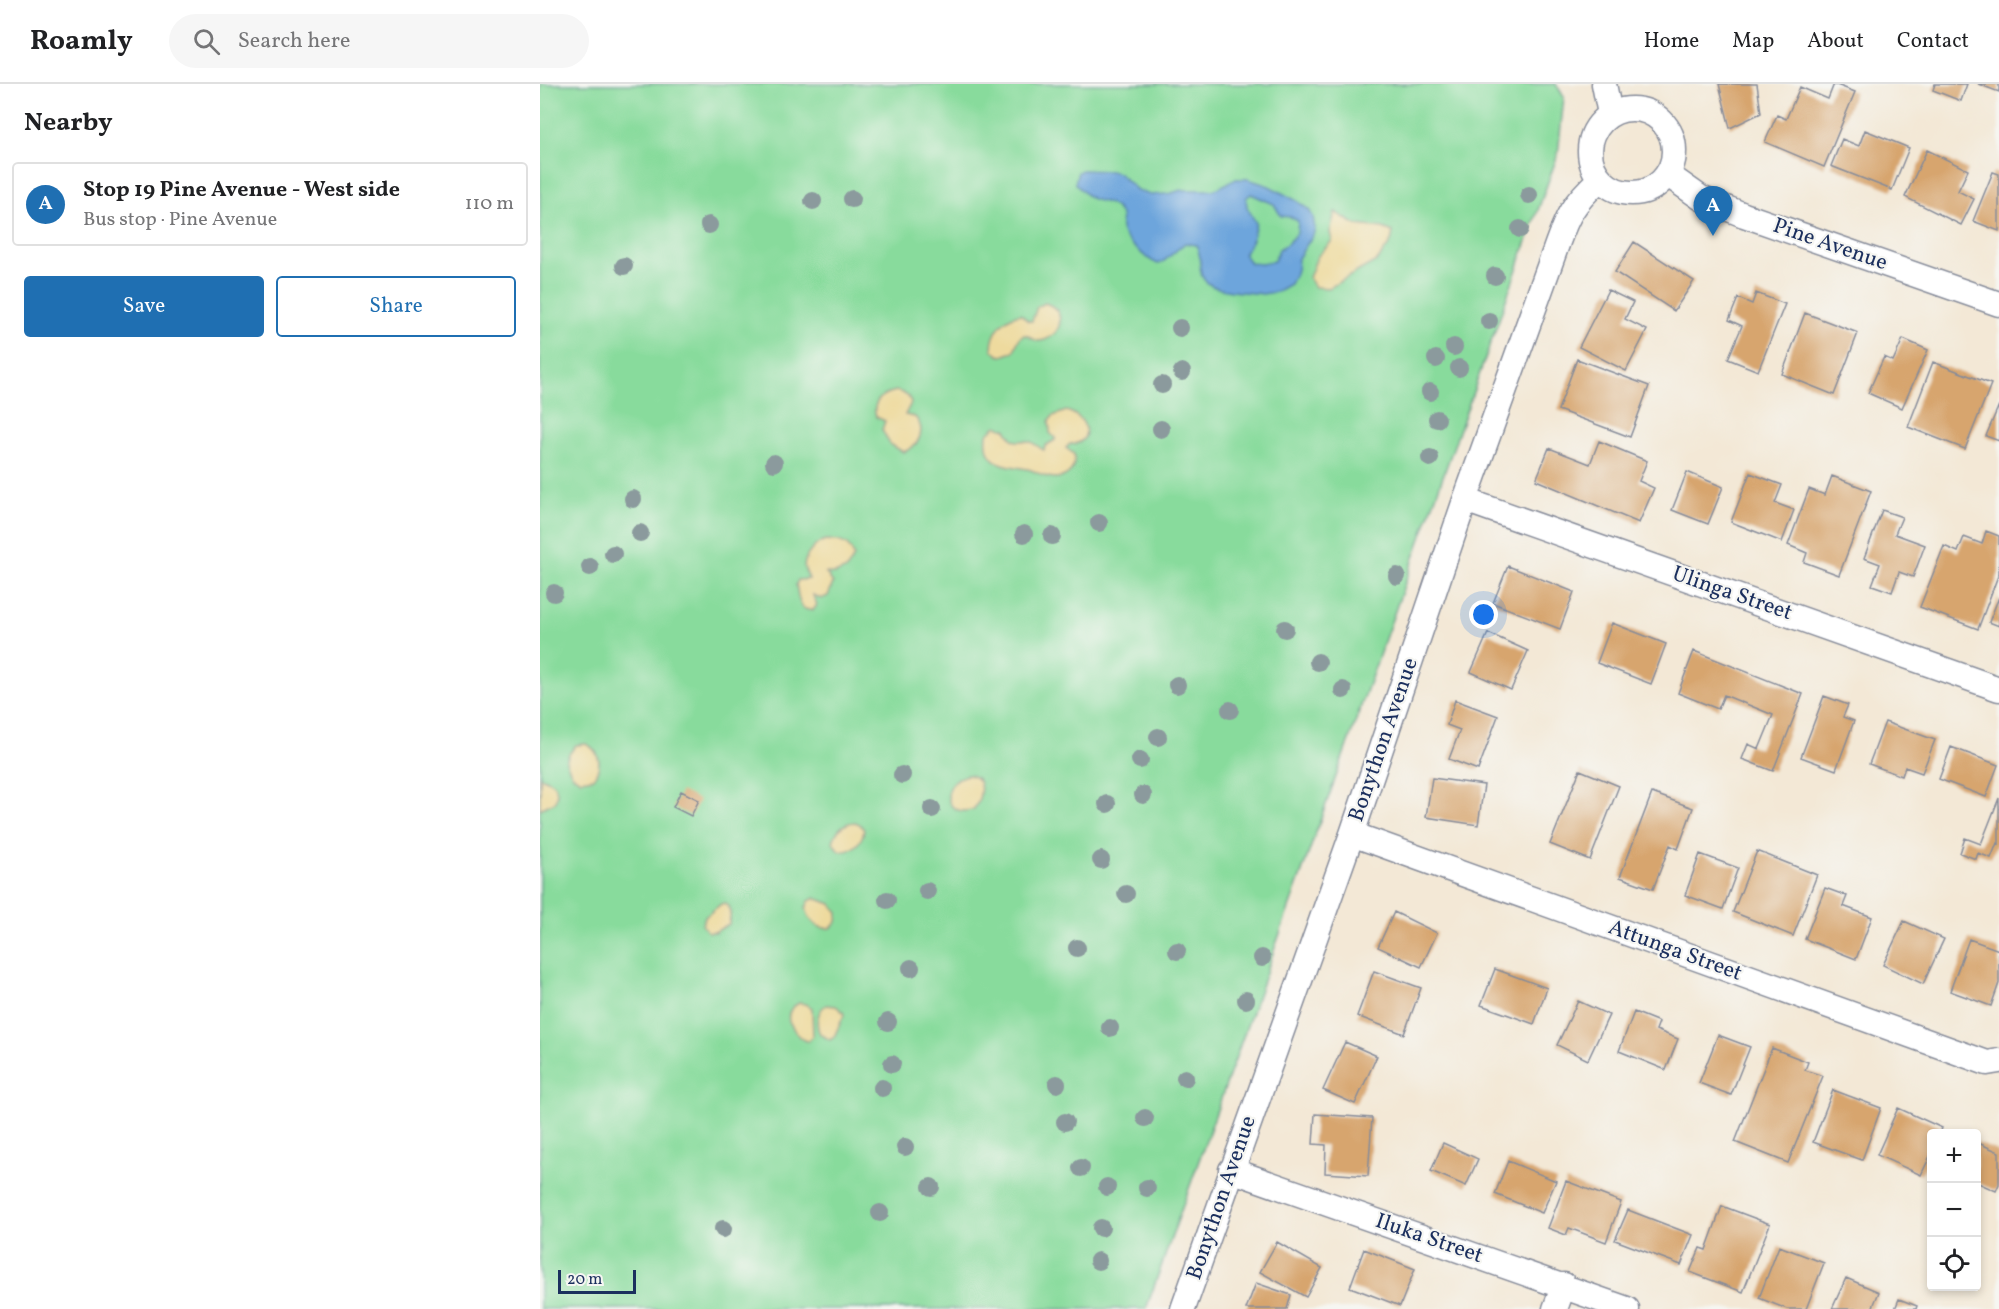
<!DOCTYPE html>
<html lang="en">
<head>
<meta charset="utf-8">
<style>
	body { margin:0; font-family:Vollkorn,serif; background:#f6f6f6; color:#202124 }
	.controls { position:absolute; right:18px; bottom:18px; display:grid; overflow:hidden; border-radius:6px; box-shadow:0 3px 9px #0003 }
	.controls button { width:54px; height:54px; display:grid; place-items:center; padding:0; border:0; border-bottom:2px solid #e0e0e0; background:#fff; color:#202124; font:30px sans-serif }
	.scale { position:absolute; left:18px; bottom:15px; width:78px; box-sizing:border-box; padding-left:6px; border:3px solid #1b2f5e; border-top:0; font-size:16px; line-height:21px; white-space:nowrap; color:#1b2f5e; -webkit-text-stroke:4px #f6f6f2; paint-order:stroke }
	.you { position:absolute; left:944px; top:531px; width:21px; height:21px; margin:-15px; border:4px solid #fff; border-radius:50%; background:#1a73e8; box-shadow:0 0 0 9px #1a73e833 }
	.badge { display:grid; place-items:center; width:39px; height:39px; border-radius:50%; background:#1f6fb2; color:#fff; font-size:20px; font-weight:700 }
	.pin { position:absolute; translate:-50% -50px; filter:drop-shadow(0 2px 3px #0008) }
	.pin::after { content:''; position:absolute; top:32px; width:21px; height:18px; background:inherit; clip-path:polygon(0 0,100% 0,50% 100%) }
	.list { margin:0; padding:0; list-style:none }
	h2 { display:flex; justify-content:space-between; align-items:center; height:78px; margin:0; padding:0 24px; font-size:26px }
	h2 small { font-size:20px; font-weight:400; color:#757577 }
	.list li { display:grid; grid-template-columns:39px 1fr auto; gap:18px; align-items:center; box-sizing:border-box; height:84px; margin:0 12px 12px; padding:0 12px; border:2px solid #e0e0e0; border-radius:6px }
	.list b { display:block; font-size:22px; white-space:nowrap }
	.list p { margin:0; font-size:20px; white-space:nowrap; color:#757577 }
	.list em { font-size:20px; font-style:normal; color:#757577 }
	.actions { display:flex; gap:12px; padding:18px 24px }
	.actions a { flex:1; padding:14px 0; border:2px solid #1f6fb2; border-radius:6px; text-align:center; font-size:21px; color:#1f6fb2 }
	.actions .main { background:#1f6fb2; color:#fff }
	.icon { flex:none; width:33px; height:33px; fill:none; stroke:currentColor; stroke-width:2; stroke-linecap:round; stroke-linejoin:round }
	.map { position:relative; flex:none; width:1459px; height:1225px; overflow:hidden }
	header { display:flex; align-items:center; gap:36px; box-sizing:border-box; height:84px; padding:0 30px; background:#fff; border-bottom:2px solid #e0e0e0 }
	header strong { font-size:28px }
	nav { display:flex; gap:33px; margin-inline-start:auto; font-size:21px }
	.search { width:420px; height:54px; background:#f6f6f6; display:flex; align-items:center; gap:15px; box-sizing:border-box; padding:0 21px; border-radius:33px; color:#757577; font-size:22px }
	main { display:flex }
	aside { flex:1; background:#fff }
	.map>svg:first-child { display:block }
</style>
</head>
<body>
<header>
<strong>Roamly</strong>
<div class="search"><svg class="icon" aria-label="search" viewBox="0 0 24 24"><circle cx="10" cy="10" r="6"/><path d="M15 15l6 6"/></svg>Search here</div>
<nav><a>Home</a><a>Map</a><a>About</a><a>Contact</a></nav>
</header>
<main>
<aside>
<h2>Nearby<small></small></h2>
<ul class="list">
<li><span class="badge">A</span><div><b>Stop 19 Pine Avenue - West side</b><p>Bus stop · Pine Avenue</p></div><em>110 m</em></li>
</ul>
<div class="actions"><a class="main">Save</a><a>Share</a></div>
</aside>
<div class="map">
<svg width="1459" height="1225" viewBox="0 0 1459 1225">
	<rect width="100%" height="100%" fill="#f6f6f2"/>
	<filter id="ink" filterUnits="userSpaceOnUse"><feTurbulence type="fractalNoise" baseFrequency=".0167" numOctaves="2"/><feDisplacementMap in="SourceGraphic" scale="12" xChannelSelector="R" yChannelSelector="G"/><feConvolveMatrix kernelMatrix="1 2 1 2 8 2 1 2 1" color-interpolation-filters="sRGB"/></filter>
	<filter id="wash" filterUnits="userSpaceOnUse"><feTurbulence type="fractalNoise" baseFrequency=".008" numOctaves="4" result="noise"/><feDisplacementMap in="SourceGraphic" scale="24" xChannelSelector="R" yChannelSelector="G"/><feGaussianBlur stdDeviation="1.35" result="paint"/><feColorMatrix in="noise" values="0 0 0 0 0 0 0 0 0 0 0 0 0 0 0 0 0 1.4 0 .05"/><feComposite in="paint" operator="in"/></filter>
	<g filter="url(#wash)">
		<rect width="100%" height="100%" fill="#f3e8d6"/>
		<!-- green -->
		<path fill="#88db9c" stroke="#52857d" stroke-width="1.5" d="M0,0H1016L1024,13L1018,70L606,1225H0Z"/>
		<!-- sand -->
		<path fill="#eeda9e" stroke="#84847e" stroke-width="1.5" d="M795,128L816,141L843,144L853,148L851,158L838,176L789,204L775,203L769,194L777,173L792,157L790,148Z
			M505,219C512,221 517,224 519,231C523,244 512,256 499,257C492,257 488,248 482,252C478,254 476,264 473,268L462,272L458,271L452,265C452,248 464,232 481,230L488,237H492L497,223Z
			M356,307C364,309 369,311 371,319L365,331L375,333C387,346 379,363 363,368L350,360L342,346L345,337L336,333C331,318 342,310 356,307Z
			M526,327C550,333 553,361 530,360L526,364L534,370C537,387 525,397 508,393C502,392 497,388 491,386C467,380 443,384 447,350L456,342L466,345C478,365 474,353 491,358C496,360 499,364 504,366L505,362L515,356V354L510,349L509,337L513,332Z
			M285,456C299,456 310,458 314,473L307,485L295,490L286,489L293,499L288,512L281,515L273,511C275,518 280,520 273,526C257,528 259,512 256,501L258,496L269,495C268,492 266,489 265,486C261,474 276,459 285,456Z
			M46,660C60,666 63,682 53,694L41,696L32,691L26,678L29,670L36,661Z
			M427,691C447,692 441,714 434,725C403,736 399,697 427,691Z
			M0,693C13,697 21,704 15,718L0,725Z
			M315,738L320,740L324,746C322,759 311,770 298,766L293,758C296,746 303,739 315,738Z
			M275,814L291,820L298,828L297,838L291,844C277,846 269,837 266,824L269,817Z
			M184,819L187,820L191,827L189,840L175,848H168L162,841L165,833L181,820Z
			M259,919L266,920L272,924L273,952L268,957C259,957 253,944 249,937C247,928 251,923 259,919Z
			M286,921L296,922L303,928L304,931L294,953L290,956L280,950C275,941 277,927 286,921Z"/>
		<!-- water -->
		<path fill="#6da5dc" stroke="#446a9d" stroke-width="1.5" fill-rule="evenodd" d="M542,86L571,87L578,89L597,106L610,111L628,110L642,106H674L696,95H708L729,102L757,117L769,126L773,133L775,145L773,151L758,174L757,186L750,200L736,208L722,210C704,207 666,210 661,189C659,179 662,171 656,161L645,159L624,177L618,180C608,176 582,155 581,144C580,137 584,133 578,126C570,117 563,119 553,115C546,112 540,105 535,99L538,88ZM711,110L734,120L741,132L750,133L758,137L757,149L747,160L739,165L734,177L721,180L710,179L704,170L712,156L716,139L707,123L706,114Z"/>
		<g id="blocks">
			<!-- building -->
			<path fill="#d7a56e" d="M1179,0H1217L1221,29L1190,44Z
				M1294,0L1315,8L1284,83L1225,58L1237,31L1246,35L1260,3L1288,15Z
				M1395,0H1427L1421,17L1393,6Z
				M1438,0H1459V8Z
				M1325,46L1369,64L1352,106L1291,82L1302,55L1319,62Z
				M1387,66L1428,86L1418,107L1434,115L1421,141L1365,113Z
				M1453,88L1459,90V147L1433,137Z
				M1094,158L1154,197L1134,227L1075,188Z
				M1068,206L1093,218L1085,235L1107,246L1086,287L1039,263Z
				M1216,209L1245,220L1218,287L1188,275L1202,242L1189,236L1198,214L1212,220Z
				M1265,229L1318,249L1294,311L1242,290Z
				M1363,255L1388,266L1362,324L1328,309L1344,273L1353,277Z
				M1037,275L1109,302L1090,353L1018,326Z
				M1393,278L1451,300L1425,365L1368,343Z
				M1459,321V357L1446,352Z
				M1059,357L1107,377L1099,397L1114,404L1099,439L996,396L1009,364L1050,380Z
				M1147,388L1183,403L1168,440L1132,426Z
				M1210,389L1242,401L1235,419L1254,426L1242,458L1191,438Z
				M1292,392L1331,407L1299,491L1264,478L1267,469L1248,461L1269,405L1285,411Z
				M1342,426L1362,433L1355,450L1385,461L1373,493L1359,488L1352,508L1332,501L1340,480L1324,474Z
				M1446,447L1459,452V489L1438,545L1380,523L1404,462L1418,468L1424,453L1442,460Z
				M968,482L1034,508L1020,545L953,519Z
				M1459,513V542L1449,538Z
				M1072,539L1126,560L1111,600L1057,579Z
				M948,549L988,567L971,606L931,588Z
				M1154,567L1263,610L1233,687L1202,675L1208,660L1219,665L1233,631L1184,611L1178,625L1138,609Z
				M1284,612L1308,621L1303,633L1314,637L1296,686L1261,673Z
				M915,616L958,632L938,686L909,675L920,646L907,641Z
				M1345,638L1395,656L1382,689L1365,683L1362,692L1329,680Z
				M1411,663L1458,681L1446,713L1399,695Z
				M1040,686L1079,702L1050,776L1010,760Z
				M892,694L944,701L938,741L886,733Z
				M141,707L159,716L151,732L133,723Z
				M1112,709L1153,724L1138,765L1130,761L1113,805L1080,793Z
				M1459,714V760L1457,759L1451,774L1438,769L1436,775L1420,769L1425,754L1441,760Z
				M1217,767L1277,791L1253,852L1193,828Z
				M1160,770L1198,784L1183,825L1145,811Z
				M1285,804L1307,812L1303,822L1332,833L1316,875L1265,855Z
				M854,828L897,849L881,883L838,863Z
				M1364,837L1404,855L1383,900L1343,881Z
				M1429,855L1459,866V899L1451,922L1410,907Z
				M955,885L1007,904L994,940L941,921Z
				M834,887L881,904L864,950L817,932Z
				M1038,917L1069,931L1048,976L1017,961Z
				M1094,928L1119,938L1116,946L1138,955L1126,986L1079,967Z
				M1178,951L1210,963L1191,1011L1159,999Z
				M805,958L837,972L815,1020L783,1006Z
				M1232,964L1268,978L1265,986L1283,992L1248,1079L1195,1058Z
				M1293,1006L1341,1024L1322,1076L1273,1058Z
				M1358,1024L1402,1044L1400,1050H1392V1068L1381,1091L1337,1071Z
				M775,1030L832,1034L828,1092L785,1089L786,1061L773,1060Z
				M1436,1058L1459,1068V1100L1456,1107L1436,1098Z
				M903,1059L938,1075L926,1102L891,1087Z
				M968,1077L1016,1097L1002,1129L955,1110Z
				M1026,1097L1081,1118L1066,1158L1029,1144L1026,1151L1008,1144Z
				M1182,1122L1230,1140L1203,1208L1150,1188L1160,1164L1166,1166Z
				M1088,1126L1153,1151L1141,1181L1075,1156Z
				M737,1158L782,1184L766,1213L720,1188Z
				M1239,1162L1284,1179L1266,1225H1247L1219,1214Z
				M824,1165L875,1185L860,1222L810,1203Z
				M1306,1194L1339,1208L1332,1225H1292Z
				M716,1199L751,1211L747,1225H706Z
				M1359,1215L1377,1222L1376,1225H1355Z"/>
		</g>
	</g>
	<g filter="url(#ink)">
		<use href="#blocks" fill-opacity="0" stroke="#878c9a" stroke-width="1.5"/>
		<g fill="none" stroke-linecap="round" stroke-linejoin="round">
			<!-- street casing -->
			<g stroke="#878c9a" stroke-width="27">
				<path id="street" d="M1064,0L1070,30
					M1050 67a42 42 0 1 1 84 0a42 42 0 1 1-84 0Z
					M1127,90L1161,114L1204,131L1459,220
					M925,416L1459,605
					M812,750L1447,979L1459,977
					M691,1086L1087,1225
					M643,1225L812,750L925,416L1015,166C1027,132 1032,120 1060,95
					M1015,1225L1024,1201"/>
			</g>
			<!-- street -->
			<use href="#street" stroke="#fff" stroke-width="24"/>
		</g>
		<!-- trees -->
		<g fill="#8b9a9d">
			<circle cx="989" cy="111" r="9"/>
			<circle cx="312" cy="115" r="9"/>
			<circle cx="273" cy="117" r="9"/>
			<circle cx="169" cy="141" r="9"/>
			<circle cx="980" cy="145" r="9"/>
			<circle cx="84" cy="182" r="9"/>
			<circle cx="955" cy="192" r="9"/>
			<circle cx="949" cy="237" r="9"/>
			<circle cx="640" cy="244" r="9"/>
			<circle cx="914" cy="263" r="9"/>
			<circle cx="896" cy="275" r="9"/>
			<circle cx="919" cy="284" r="9"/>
			<circle cx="642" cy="288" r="9"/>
			<circle cx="622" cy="301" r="9"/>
			<circle cx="890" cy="308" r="9"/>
			<circle cx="897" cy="335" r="9"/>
			<circle cx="621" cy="345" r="9"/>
			<circle cx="890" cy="374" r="9"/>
			<circle cx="234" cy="379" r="9"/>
			<circle cx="93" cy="415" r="9"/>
			<circle cx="559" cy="439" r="9"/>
			<circle cx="100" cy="449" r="9"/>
			<circle cx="484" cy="450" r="9"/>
			<circle cx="512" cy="452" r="9"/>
			<circle cx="73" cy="470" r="9"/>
			<circle cx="50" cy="483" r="9"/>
			<circle cx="857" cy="492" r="9"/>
			<circle cx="14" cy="509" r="9"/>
			<circle cx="745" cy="545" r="9"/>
			<circle cx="778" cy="578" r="9"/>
			<circle cx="637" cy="601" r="9"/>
			<circle cx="803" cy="606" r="9"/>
			<circle cx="690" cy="626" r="9"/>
			<circle cx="618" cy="653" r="9"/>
			<circle cx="600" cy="676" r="9"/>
			<circle cx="362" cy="691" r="9"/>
			<circle cx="603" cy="711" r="9"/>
			<circle cx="567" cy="720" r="9"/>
			<circle cx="392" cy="725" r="9"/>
			<circle cx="561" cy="776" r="9"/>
			<circle cx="387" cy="807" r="9"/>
			<circle cx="586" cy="810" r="9"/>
			<circle cx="347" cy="816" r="9"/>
			<circle cx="537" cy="864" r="9"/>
			<circle cx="637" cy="867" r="9"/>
			<circle cx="722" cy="874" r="9"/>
			<circle cx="371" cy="884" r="9"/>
			<circle cx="706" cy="916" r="9"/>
			<circle cx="348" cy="938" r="9"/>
			<circle cx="570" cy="944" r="9"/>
			<circle cx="352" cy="980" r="9"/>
			<circle cx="645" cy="994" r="9"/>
			<circle cx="517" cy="1000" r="9"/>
			<circle cx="342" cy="1004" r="9"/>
			<circle cx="605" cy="1034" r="9"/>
			<circle cx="525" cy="1038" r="9"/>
			<circle cx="365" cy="1063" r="9"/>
			<circle cx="541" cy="1084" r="9"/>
			<circle cx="391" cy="1103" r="9"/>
			<circle cx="567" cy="1103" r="9"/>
			<circle cx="607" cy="1104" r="9"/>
			<circle cx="340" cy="1129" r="9"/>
			<circle cx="561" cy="1144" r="9"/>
			<circle cx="183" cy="1145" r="9"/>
			<circle cx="558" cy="1177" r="9"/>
		</g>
	</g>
	<g text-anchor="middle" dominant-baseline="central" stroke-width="4.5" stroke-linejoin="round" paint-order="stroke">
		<!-- street labels -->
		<g font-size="22" fill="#1b2f5e" stroke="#f6f6f2">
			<text transform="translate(1290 161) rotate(19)">Pine Avenue</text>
			<text transform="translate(1192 510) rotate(19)">Ulinga Street</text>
			<text transform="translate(844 656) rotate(-71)">Bonython Avenue</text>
			<text transform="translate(1135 867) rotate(20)">Attunga Street</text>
			<text transform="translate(682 1114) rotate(-71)">Bonython Avenue</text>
			<text transform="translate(889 1155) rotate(19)">Iluka Street</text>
		</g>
	</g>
</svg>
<div class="controls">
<button>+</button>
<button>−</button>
<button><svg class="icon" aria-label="locate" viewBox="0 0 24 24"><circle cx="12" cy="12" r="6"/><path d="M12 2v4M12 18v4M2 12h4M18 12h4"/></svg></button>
</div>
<div class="scale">20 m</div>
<div class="you"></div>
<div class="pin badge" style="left:1173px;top:152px">A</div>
</div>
</main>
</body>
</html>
